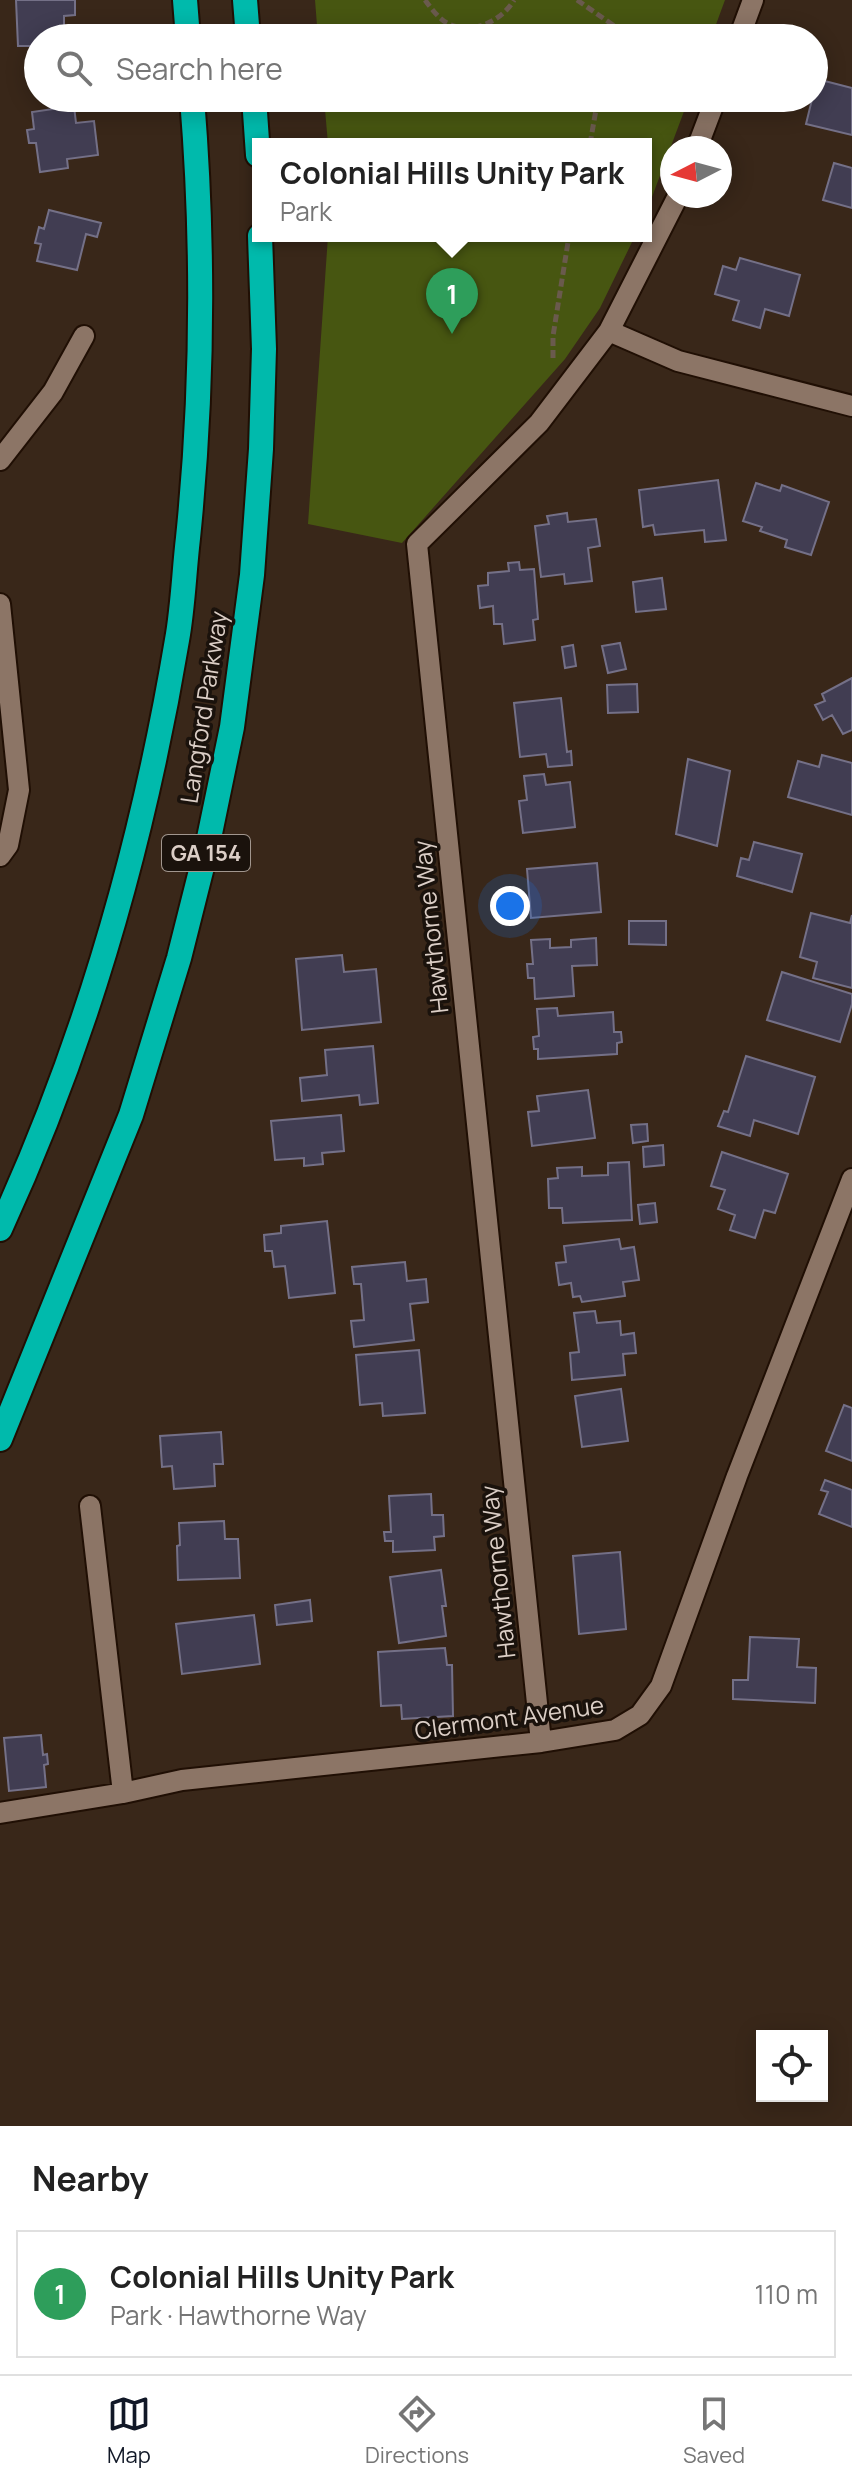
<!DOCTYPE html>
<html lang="en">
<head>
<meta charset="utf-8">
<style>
	body { margin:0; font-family:Manrope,sans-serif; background:#f6f6f6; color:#222 }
	.controls { position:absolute; right:24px; bottom:24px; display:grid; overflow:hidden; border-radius:0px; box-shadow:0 4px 20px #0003 }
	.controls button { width:72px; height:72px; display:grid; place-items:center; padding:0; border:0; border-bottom:2px solid #e0e0e0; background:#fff; color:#222; font:40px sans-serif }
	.compass { position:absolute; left:660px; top:136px; width:72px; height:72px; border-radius:50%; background:#fff; box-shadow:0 4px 20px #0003; rotate:264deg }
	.you { position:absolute; left:510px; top:906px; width:28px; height:28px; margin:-20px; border:6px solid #fff; border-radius:50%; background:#1a73e8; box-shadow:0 0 0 12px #1a73e833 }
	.badge { display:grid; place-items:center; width:52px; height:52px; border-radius:50%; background:#111827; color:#fff; font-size:26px; font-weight:700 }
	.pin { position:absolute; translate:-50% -66px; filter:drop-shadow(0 2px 4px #0008) }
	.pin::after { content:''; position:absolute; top:42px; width:28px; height:24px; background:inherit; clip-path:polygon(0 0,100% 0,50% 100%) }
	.popup { position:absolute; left:252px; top:138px; width:400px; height:104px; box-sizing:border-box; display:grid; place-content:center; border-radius:0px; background:#fff; filter:drop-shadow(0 2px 6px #0005); font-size:26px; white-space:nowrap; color:#767676 }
	.popup b { font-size:30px; color:#222 }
	.popup::after { content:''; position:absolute; left:50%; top:100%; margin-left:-16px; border:16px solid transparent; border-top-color:#fff }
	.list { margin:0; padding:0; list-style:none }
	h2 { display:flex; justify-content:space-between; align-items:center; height:104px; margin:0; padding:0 32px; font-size:34px }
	h2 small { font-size:26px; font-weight:400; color:#767676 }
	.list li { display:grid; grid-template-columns:52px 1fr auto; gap:24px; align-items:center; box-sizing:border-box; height:128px; margin:0 16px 16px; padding:0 16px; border:2px solid #e0e0e0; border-radius:0px }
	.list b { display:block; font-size:30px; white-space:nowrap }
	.list p { margin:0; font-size:26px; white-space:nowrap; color:#767676 }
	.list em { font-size:26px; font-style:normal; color:#767676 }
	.icon { flex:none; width:44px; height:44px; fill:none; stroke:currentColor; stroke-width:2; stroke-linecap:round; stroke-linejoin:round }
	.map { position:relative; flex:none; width:852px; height:2126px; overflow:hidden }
	.search { position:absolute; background:#fff; box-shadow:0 4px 20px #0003; left:24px; right:24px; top:24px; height:88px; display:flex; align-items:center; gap:20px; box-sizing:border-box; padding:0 28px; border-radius:44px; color:#767676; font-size:30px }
	.sheet { height:248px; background:#fff }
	nav { display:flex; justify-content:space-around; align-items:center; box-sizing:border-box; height:112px; border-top:2px solid #e0e0e0; background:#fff; font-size:22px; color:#767676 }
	nav a { display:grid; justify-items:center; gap:4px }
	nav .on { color:#111827 }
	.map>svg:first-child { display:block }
</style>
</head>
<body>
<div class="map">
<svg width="852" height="2126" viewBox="0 0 852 2126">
	<rect width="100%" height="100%" fill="#392719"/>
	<!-- green -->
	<path fill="#475611" d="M315,0H725L711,38H318Z
		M324,98H689L646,213V144H328Z
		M328,236H635L600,308L565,359L402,543L308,524Z"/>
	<!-- building -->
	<path fill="#413d52" stroke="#747087" stroke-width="2" d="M16,0H75V15L64,16V38H38V46H18Z
		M817,79L852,88V135L806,124Z
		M74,106L76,123L94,121L98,155L67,159L68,168L40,172L36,143H29L27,130L34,129L32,112Z
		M834,163L852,168V208L823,200Z
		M49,210L101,223L97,237L86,234L77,270L37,261L41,244L35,243L39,227L44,229Z
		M740,258L800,275L789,316L765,309L760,328L733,320L739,301L715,294L723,266L736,270Z
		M718,480L726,540L705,542L704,530L655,535L653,525L643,527L639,490Z
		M756,483L780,491L782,485L829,502L811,555L785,547L787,540L760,531L762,527L743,521Z
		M567,513L568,522L596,519L600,546L588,548L592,581L565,584L564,574L541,577L535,526L549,524L547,516Z
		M519,562L520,570L534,569L538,619L533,620L535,640L504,644L502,624H494L493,606L480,608L478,586L488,585V573L509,571L508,563Z
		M662,578L666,609L636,612L633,582Z
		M620,643L626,669L608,673L602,646Z
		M573,645L576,666L565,668L562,647Z
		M852,678V730L843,734L832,715L823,720L815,705L825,701L822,694Z
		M637,684L638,712L608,713L607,685Z
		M561,698L567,752L571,751L572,765L548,767L546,754L520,757L514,703Z
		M822,755L852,763V815L788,797L798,761L819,767Z
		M688,759L730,771L717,846L676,834Z
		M544,774L546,785L570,782L575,827L523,833L519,801L527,800L524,776Z
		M754,842L802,854L792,892L737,876L741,858L749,860Z
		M597,863L601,912L531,918L527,869Z
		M811,913L850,923L852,915V988L813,978L817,962L800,957Z
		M629,921H666V945L629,944Z
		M596,938L597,965L572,966L574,996L535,999L534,978H528L527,964H533L531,940L550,939V948L571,947V940Z
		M342,955L344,972L376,969L381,1022L302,1030L296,959Z
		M782,972L852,994V1004L840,1042L767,1020Z
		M557,1008L558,1016L613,1012L614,1032H621L622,1042L617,1043V1054L538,1059V1049H534L533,1037L539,1036L537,1009Z
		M373,1046L378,1103L360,1105L359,1095L302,1101L300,1078L327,1075L325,1050Z
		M746,1056L815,1077L798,1134L754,1120L750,1136L718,1126L724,1111L728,1112Z
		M588,1090L595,1138L532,1146L528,1112L539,1111L537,1096Z
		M341,1115L344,1151L322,1153L323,1164L304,1166V1158L275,1160L271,1121Z
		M647,1124L648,1141L633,1143L631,1125Z
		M663,1145L664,1165L644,1167L643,1147Z
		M722,1152L788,1174L775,1213L764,1210L755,1238L730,1230L735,1215L718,1209L725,1190L711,1186Z
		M629,1162L632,1220L563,1223L562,1208H549L548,1179L558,1178L557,1168L582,1167V1176L608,1175V1163Z
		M655,1203L657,1222L640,1224L638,1205Z
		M327,1221L335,1293L289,1298L285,1266L274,1267L272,1251H265L264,1235L281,1233V1226Z
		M619,1239L621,1249L634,1247L639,1280L623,1282L625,1296L582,1302L580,1296L573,1297L571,1283L559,1285L556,1263L566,1262L564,1246Z
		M405,1262L407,1281L426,1279L428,1302L410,1304L414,1340L354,1347L351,1321L364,1320L361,1284H354L352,1267Z
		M595,1311L597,1323L620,1321L621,1335L634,1333L636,1353L623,1354L625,1375L572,1380L570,1353L579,1352L574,1313Z
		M419,1350L425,1413L383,1416L382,1403L360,1405L356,1355Z
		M621,1389L628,1441L582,1447L575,1396Z
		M844,1405L852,1408V1461L826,1451Z
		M221,1432L223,1464H214L215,1486L174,1489L172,1466L162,1467L160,1436Z
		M825,1480L852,1490V1527L819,1514L828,1492L821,1490Z
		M431,1494L432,1515H443L444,1536L434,1537L435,1550L393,1552V1541H385L384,1532H391L389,1496Z
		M224,1521L225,1539H238L240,1578L178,1580L177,1546L180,1545L179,1523Z
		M620,1552L626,1629L579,1634L573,1556Z
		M441,1570L446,1606H442L446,1636L399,1643L390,1577Z
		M310,1600L312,1621L277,1625L275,1605Z
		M254,1615L260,1664L182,1674L176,1624Z
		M750,1637L799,1639L797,1667L816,1668L815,1703L733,1699V1680H748Z
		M445,1648L447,1665H452L453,1716L402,1719L401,1705L381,1706L378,1652Z
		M41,1735L43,1755L47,1754L48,1764L44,1765L46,1787L9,1791L4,1738Z"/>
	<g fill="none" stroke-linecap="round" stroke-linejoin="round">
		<!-- minor casing -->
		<g stroke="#200f04" stroke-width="24">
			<path id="minor" d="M739,38L753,0
				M697,148L716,98
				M609,331L678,361L852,406
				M0,460L53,392L84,336
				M0,604L19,790L8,845L0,856
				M90,1506L123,1793
				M541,1742L417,544L539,423L609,331L678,196
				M0,1813L123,1793L182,1780L541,1742L615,1730L640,1715L661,1686L737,1476L852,1179"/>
		</g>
		<!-- motorway casing -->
		<g stroke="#200f04" stroke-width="28">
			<path id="motorway" d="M185,0L188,38
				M245,0L248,38
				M254,98L258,155
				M0,1229C86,1042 143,843 177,640C183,607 184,572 188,538C203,391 204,245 192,98
				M0,1439L131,1115L179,958L208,843L232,727L252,575L261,449L264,349L260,236"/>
		</g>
		<!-- path -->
		<path stroke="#6a5a4d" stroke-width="5" stroke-dasharray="8 4" stroke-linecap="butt" d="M425,0C431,8 438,18 447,23C471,36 502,21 514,0
			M577,0L613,25L609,38
			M590,144L598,98
			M553,358V336L569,236"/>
		<!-- minor -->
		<use href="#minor" stroke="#8c7566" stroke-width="20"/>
		<!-- motorway -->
		<use href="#motorway" stroke="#00baac" stroke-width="24"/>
	</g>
	<g text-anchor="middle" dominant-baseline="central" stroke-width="7" stroke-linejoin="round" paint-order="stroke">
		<!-- shield labels -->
		<rect fill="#1a120c" stroke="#a1968e" stroke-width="2" x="162" y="835" width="88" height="36" rx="6"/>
		<g font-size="22" font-weight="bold" fill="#dbcec6">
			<text x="206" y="853">GA 154</text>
		</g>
		<!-- street labels -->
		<g font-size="24" fill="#dbcec6" stroke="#1a120c">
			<text transform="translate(203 707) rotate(-81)">Langford Parkway</text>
			<text transform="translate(430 927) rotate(-96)">Hawthorne Way</text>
			<text transform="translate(497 1572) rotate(-96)">Hawthorne Way</text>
			<text transform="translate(509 1717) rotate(-8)">Clermont Avenue</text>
		</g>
	</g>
</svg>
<div class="controls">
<button><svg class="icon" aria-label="locate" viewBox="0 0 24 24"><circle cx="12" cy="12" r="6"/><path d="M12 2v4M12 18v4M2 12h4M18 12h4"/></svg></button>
</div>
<svg class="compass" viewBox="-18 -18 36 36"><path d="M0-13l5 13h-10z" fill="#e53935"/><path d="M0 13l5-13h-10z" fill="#767676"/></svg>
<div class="you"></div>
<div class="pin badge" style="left:452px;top:334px;background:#2e9e5b">1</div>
<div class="popup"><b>Colonial Hills Unity Park</b>Park</div>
<div class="search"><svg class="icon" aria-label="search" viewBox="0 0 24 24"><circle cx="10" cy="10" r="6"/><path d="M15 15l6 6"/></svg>Search here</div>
</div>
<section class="sheet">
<h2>Nearby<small></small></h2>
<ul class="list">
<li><span class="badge" style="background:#2e9e5b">1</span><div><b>Colonial Hills Unity Park</b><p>Park · Hawthorne Way</p></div><em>110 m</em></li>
</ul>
</section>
<nav>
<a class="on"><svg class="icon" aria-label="map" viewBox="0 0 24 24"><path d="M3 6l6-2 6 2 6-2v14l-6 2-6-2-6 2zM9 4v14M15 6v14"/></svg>Map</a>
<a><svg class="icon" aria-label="directions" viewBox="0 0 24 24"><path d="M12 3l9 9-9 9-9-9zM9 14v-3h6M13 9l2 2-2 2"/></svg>Directions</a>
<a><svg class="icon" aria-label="saved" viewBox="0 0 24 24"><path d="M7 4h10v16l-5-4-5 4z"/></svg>Saved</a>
</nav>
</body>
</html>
